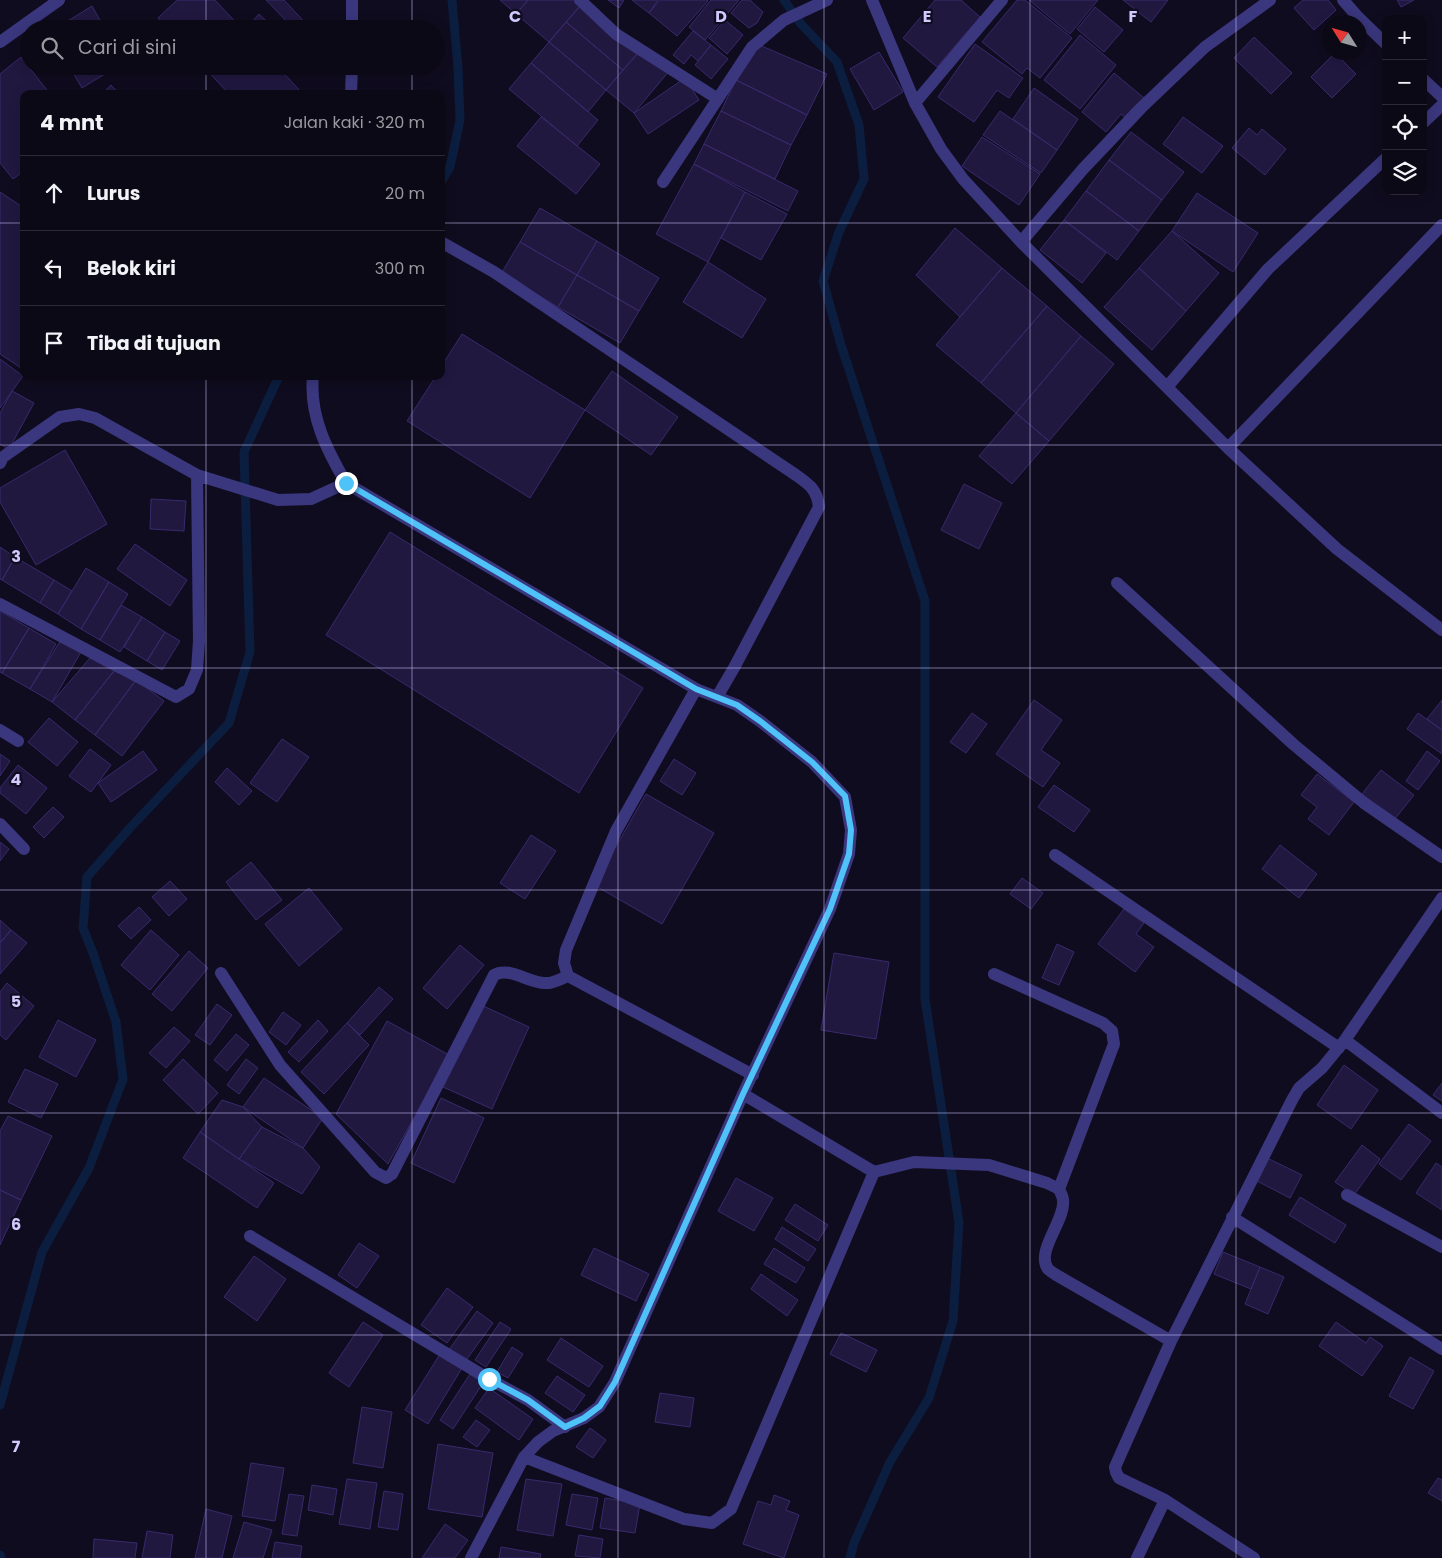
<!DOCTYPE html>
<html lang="id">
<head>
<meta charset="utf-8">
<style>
	body { margin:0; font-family:Poppins,sans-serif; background:#1a1724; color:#f1f3f6 }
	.controls { position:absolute; right:15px; top:15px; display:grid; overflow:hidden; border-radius:10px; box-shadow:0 2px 12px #0003 }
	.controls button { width:45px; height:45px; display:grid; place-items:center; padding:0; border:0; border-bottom:1px solid #2c2a36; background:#0c0917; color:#f1f3f6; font:25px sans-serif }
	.compass { position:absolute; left:1322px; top:15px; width:45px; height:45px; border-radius:50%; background:#0c0917; box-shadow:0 2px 12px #0003; rotate:307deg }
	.stop { position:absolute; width:15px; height:15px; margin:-11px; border:4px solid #4fc3f7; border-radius:50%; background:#fff }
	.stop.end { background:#4fc3f7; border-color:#fff; box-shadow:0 1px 5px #0008 }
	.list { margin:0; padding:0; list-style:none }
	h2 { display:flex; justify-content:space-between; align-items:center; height:65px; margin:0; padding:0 20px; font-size:21px }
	h2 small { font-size:16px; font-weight:400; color:#9a9aa1 }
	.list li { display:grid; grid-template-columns:32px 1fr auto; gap:15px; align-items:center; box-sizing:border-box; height:75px; padding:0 20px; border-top:1px solid #2c2a36 }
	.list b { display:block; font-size:19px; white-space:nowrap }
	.list em { font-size:16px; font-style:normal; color:#9a9aa1 }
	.icon { flex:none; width:28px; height:28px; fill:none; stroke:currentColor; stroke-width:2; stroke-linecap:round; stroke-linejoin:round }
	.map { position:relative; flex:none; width:1442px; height:1558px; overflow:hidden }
	.search { position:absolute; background:#0c0917; box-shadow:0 2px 12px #0003; left:20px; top:20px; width:425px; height:55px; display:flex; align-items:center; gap:12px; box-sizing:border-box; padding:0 18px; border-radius:28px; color:#9a9aa1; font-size:19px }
	.panel { position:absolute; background:#0c0917; box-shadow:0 2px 12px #0003; left:20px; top:90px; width:425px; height:290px; border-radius:10px }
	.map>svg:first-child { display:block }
</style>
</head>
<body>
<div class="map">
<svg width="1442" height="1558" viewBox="0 0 1442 1558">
	<rect width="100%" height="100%" fill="#100c1f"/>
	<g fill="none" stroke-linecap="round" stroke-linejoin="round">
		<!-- stream -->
		<path stroke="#0b1e3f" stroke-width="9" d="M784,0L801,24L837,62L859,125L864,179L839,232L823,281L841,345L925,601V999L959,1223L953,1321L929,1398L890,1462L854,1543L850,1558
			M441,182L450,167L460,120L458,68L452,0
			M0,1405L42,1252L89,1168L123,1079L116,1022L93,953L83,928L87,877L129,829L229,723L250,652L244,452L279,376
			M0,1555L1,1558"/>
	</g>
	<!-- building -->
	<path fill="#211840" stroke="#382a6c" d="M177,0H215L242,29H167L158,18Z
		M266,0H284L311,29H294Z
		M500,0H528L516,14Z
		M528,0H575L581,5L549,42L516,14Z
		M608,0H624L619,8Z
		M632,0H658L649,13Z
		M660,0H707L708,1L677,36L649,13Z
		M711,0H739L705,40L689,27Z
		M742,0H750L763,12L757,23L749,28L731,13Z
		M935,0H961L980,17L937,67L903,38Z
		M1017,0H1025L1072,38L1040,78L1027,68L1022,74L982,42Z
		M1029,0H1098L1070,34Z
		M1123,0H1168L1151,22Z
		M1303,0H1328L1336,10L1314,30L1294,8Z
		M1397,0H1414L1401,7Z
		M581,5L637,54L623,70L566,22Z
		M92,6L105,29H55Z
		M1095,7L1123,30L1104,52L1077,29Z
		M259,14L275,29H255L250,24Z
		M725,20L743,35L727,54L709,38Z
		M566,22L623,70L606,90L549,42Z
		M693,31L711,45L698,61L691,55L684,64L673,55Z
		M1080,35L1116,65L1080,109L1044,80Z
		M1254,37L1292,73L1271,94L1234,58Z
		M549,42L606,90L588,112L531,63Z
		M757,44L827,74L807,115L736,80Z
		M975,44L1023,78L1009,98L997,90L974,122L938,97Z
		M711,45L728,59L711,79L695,65Z
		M879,52L903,92L874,110L850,69Z
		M1335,53L1356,74L1332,98L1311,77Z
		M637,54L670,70L634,113L606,90Z
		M21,57L50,94H24V171L13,179L0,163V74Z
		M531,63L598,120L577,146L509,89Z
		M69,66H118L82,88Z
		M203,66H277L303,94H229Z
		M1114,73L1144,98L1127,119L1121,114L1106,132L1082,112Z
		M685,78L699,100L648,134L634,113Z
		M736,80L807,115L791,145L721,111Z
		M111,85L119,94H102Z
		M1034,88L1078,119L1057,150L1013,119Z
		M721,111L791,145L775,179L704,144Z
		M1000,111L1057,150L1041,173L983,135Z
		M541,117L600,164L576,194L517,146Z
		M1183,117L1223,146L1202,173L1163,144Z
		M1249,128L1257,135L1262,129L1286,149L1265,175L1232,148Z
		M1131,132L1184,172L1162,200L1109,160Z
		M982,137L1040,174L1019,205L962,166Z
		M704,144L798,191L788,211L694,164Z
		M1109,160L1162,200L1139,231L1086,191Z
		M694,164L745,192L708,262L656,234Z
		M1086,191L1139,231L1117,260L1064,220Z
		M0,192L24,208V370L0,354Z
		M745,192L787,214L761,260L721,238Z
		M1197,193L1258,233L1233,272L1172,231Z
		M540,208L597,241L577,275L520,242Z
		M1064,220L1106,253L1082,283L1040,250Z
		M955,228L1002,268L960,317L916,275Z
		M1172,231L1219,273L1186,311L1139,268Z
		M597,241L659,278L639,311L577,275Z
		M520,242L577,275L558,307L501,274Z
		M708,262L766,299L742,338L683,302Z
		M1002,268L1047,306L981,383L936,345Z
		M1139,268L1186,311L1152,350L1104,307Z
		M577,275L639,311L620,343L558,307Z
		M1047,306L1081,336L1016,413L981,383Z
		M462,334L585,410L530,498L407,421L436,376H441V367Z
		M1081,336L1114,364L1049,441L1016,413Z
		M0,359L23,376L0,408Z
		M612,371L678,417L651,455L585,410Z
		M12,391L34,403L9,449L0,444V413Z
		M1016,413L1049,441L1012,484L979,456Z
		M65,450L107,524L36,565L0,502V488Z
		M964,484L1002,503L979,549L941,530Z
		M151,499L186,501L184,531L150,529Z
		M390,532L643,688L579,793L326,635Z
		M135,544L187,580L170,606L117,569Z
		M0,547L15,557L2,580L0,579Z
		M15,557L54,580L40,603L2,580Z
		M86,568L109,582L81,629L58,614Z
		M54,580L72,591L58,614L40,603Z
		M109,582L128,594L100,640L81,629Z
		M121,605L142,617L120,652L100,640Z
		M0,611L29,628L2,673L0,672Z
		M142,617L165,632L147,661L124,647Z
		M29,628L56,644L30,689L2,673Z
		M165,632L180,641L162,670L147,661Z
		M61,640L81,652L52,702L30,689Z
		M90,658L114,671L75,720L52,702Z
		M114,671L136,680L95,735L75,720Z
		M136,680L164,701L122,756L95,735Z
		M1034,700L1062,720L1041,750L1060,763L1043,787L996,754Z
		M1442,700V730L1427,719Z
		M972,713L987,724L966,753L950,742Z
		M1418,713L1442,730V754L1407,729Z
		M49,718L78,742L57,766L28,742Z
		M282,739L309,757L277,802L250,783Z
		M90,749L111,765L91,792L69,776Z
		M143,751L157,770L111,802L98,783Z
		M1427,751L1440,761L1418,790L1406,781Z
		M0,754L10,761L0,776Z
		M674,759L696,773L682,795L660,781Z
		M18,765L47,788L26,814L0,793V788Z
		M227,768L252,791L239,805L215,782Z
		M1381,770L1414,795L1394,820L1362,794Z
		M1317,774L1354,802L1329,835L1308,819L1317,807L1301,795Z
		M1054,785L1090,810L1074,832L1038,807Z
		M646,794L714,833L662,924L594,885Z
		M53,807L64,817L44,838L33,827Z
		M531,835L556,851L525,899L500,883Z
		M0,842L9,849L0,861Z
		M1280,845L1317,874L1299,898L1262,869Z
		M251,862L282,900L256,920L226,882Z
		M1022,878L1043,893L1031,909L1010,894Z
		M170,881L187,899L169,916L152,897Z
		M309,888L342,929L299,966L265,924Z
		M139,907L151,920L131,939L118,926Z
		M1124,909L1144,923L1136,934L1154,947L1135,972L1098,944Z
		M0,920L11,930L0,943Z
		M11,930L27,943L0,974V943Z
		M151,930L179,955L150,990L121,965Z
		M1057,944L1074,952L1059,985L1042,978Z
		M460,945L484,965L447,1009L423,988Z
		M189,951L208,968L172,1011L152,994Z
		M834,953L889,962L876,1039L821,1030Z
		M7,983L34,1006L6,1040L0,1035V992Z
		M379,987L393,999L360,1035L347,1023Z
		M217,1004L232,1015L210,1045L195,1035Z
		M481,1005L529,1027L492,1109L443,1087Z
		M283,1012L301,1025L286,1045L269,1032Z
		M58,1020L96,1040L76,1077L39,1057Z
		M318,1020L328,1031L299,1062L288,1052Z
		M387,1021L449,1055L388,1164L336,1114Z
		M347,1023L369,1045L324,1094L301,1072Z
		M174,1027L190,1041L166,1068L149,1053Z
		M236,1034L249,1045L227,1071L214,1060Z
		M183,1059L218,1093L198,1114L163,1080Z
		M246,1059L258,1068L239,1094L227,1085Z
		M1344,1065L1378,1090L1351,1129L1317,1105Z
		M25,1069L58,1084L41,1118L8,1102Z
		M264,1078L323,1118L303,1148L243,1107Z
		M1442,1083V1101L1433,1095Z
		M441,1098L484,1118L454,1183L411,1163Z
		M222,1100L243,1107L262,1127L239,1159L200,1132Z
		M8,1116L52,1136L21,1200L0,1190V1131Z
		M1409,1124L1431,1141L1401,1180L1379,1164Z
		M262,1127L303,1148L320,1167L302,1194L239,1159Z
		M200,1132L274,1183L257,1208L183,1158Z
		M1362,1145L1380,1159L1354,1195L1335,1182Z
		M1265,1157L1302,1175L1290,1198L1253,1179Z
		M1436,1163L1442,1167V1210L1416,1193Z
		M736,1178L773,1198L754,1231L718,1211Z
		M0,1190L21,1200L0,1245Z
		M1300,1197L1346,1225L1335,1243L1289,1215Z
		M795,1204L828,1225L818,1241L785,1220Z
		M782,1227L816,1249L808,1261L775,1239Z
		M359,1243L379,1256L357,1288L338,1275Z
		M594,1248L649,1274L636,1301L581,1275Z
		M774,1248L805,1268L796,1283L764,1264Z
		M1223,1252L1260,1267L1251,1289L1214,1274Z
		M254,1256L286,1279L257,1321L224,1297Z
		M1260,1267L1284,1277L1268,1314L1245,1304Z
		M761,1274L798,1300L787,1316L751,1289Z
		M447,1288L473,1307L447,1343L421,1325Z
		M477,1311L493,1323L464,1363L448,1351Z
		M363,1322L383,1335L349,1387L329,1373Z
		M500,1322L511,1329L486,1367L475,1360Z
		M1336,1322L1366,1343L1370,1337L1383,1346L1362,1376L1319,1346Z
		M841,1333L877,1350L866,1372L830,1354Z
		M561,1338L603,1366L589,1387L547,1360Z
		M512,1347L523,1354L508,1378L497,1372Z
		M440,1354L462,1368L428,1424L405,1410Z
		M1410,1357L1434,1371L1413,1409L1389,1396Z
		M470,1374L483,1383L453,1429L440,1420Z
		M557,1376L585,1395L573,1412L545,1393Z
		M489,1388L533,1419L519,1440L475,1408Z
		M660,1393L694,1398L690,1427L655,1422Z
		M362,1407L392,1412L383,1468L353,1463Z
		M476,1420L490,1430L477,1447L463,1437Z
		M590,1428L606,1440L593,1458L576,1447Z
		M438,1444L493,1453L482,1517L428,1509Z
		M251,1463L284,1468L275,1521L242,1516Z
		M1438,1478L1442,1480V1501L1428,1493Z
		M347,1479L377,1483L370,1529L339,1524Z
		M526,1479L562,1484L553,1536L517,1530Z
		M312,1485L337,1489L333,1515L308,1510Z
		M384,1491L403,1494L398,1530L378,1527Z
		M289,1494L304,1496L297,1536L282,1534Z
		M572,1494L598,1498L592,1530L566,1525Z
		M774,1495L790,1501L786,1510L799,1515L784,1558L743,1544L758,1501L771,1505Z
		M605,1498L640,1504L635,1533L600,1528Z
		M206,1509L232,1516L222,1558H195Z
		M244,1522L272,1530L263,1558H233Z
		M445,1524L468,1540L455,1558H422Z
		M147,1531L173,1535L170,1558H142Z
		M579,1535L603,1539L600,1558L575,1556Z
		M94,1539L137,1543L135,1558H93Z
		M275,1542L302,1546L300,1558H272Z
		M501,1547L541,1554L540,1558H499Z"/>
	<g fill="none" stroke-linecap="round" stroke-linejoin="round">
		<!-- service -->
		<path stroke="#3b377e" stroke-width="12" d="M696,689L616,831L566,950L564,963L568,976L753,1075"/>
		<!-- minor -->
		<path stroke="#3b377e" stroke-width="12" d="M580,0L616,34L718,99
			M872,0L915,103L941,149L963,179L1021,242L1228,448L1337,549L1442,630
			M1343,0L1357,16L1386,44
			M352,29V0
			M0,42L59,0
			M1423,79L1442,97
			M351,94L352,66
			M915,103L1002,0
			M1423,123L1442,105
			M663,182L752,47L784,20L827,0
			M441,242L494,272L793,473C807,483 817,488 819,507L735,666L717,697
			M1021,242L1083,169L1141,108L1205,47L1270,0
			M313,376C309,416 327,450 346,483L696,689L737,705L760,721L812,762L845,797L851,830L849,854L830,909L743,1094L615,1382L599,1407L584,1418L553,1431L538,1442L524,1457L471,1558
			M1167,387L1268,269L1386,158
			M1228,448L1442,225
			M0,463L3,457L60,417L79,414L95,418L197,475L278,500L311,499L346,483
			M1117,583L1293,744L1364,803L1442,857
			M0,604L176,697L189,689L197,670L199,641L197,475
			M0,730L18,741
			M0,824L24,849
			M1055,855L1339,1048
			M221,973L280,1065L375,1172L386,1178L392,1174L494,975C509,966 528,983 545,983C552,984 560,979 568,976
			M994,974L1103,1023L1112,1031L1114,1044L1059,1189
			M1345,1040L1442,1113
			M743,1094L874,1172L914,1162L989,1165L1047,1183L1059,1189C1060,1192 1063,1196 1063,1200C1066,1220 1035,1251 1048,1269C1051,1272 1055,1274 1058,1276L1171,1341
			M1347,1195L1442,1247
			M1232,1217L1442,1349
			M250,1236L489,1379L528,1400L565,1427
			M524,1457L684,1519L712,1523L731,1509L874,1172
			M1137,1558L1165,1500
			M1254,1558L1165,1500L1119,1478L1116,1472L1115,1467L1171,1341L1292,1100L1299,1088L1322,1068L1345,1040L1442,898"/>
	</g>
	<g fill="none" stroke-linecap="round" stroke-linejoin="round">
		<!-- route -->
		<path stroke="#4fc3f7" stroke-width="6" d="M346,483L696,689L737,705L760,721L812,762L845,796L851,830L849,854L830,909L743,1094L615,1382L600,1406L584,1418L565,1427L528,1400L489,1379"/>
	</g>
	<!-- grid -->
	<path fill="none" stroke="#d1caff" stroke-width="1" stroke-opacity="0.55" d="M206,0V29M412,0V29M618,0V1558M824,0V1558M1030,0V1558M1236,0V1558M206,66V94M412,66V94M0,223H24M441,223H1442M206,376V1558M412,376V1558M0,445H1442M0,668H1442M0,890H1442M0,1113H1442M0,1335H1442"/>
	<g font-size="16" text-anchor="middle" font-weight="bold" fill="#d1caff" stroke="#100c1f" stroke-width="4.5" stroke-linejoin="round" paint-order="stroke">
		<text x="515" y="22">C</text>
		<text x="721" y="22">D</text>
		<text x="927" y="22">E</text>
		<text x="1133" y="22">F</text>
		<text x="16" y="562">3</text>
		<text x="16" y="785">4</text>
		<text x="16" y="1007">5</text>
		<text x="16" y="1230">6</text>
		<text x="16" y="1452">7</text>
	</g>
</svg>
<div class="controls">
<button>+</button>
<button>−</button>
<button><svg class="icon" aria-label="locate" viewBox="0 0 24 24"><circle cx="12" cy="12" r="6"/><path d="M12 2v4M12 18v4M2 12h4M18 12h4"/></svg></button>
<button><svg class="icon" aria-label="layers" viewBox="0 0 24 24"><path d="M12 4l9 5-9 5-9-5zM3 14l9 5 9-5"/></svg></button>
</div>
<svg class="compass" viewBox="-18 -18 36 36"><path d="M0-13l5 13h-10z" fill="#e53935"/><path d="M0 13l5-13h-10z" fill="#9a9aa1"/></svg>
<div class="stop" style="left:489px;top:1379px"></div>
<div class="stop end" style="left:346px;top:483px"></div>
<div class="search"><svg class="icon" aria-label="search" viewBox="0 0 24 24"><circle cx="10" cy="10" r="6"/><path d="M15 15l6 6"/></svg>Cari di sini</div>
<section class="panel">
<h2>4 mnt<small>Jalan kaki · 320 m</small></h2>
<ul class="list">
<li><svg class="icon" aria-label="ahead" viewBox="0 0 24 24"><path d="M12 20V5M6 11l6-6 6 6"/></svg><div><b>Lurus</b></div><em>20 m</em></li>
<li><svg class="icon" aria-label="left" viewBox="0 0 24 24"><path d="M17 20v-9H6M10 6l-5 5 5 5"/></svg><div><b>Belok kiri</b></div><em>300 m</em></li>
<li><svg class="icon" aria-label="arrive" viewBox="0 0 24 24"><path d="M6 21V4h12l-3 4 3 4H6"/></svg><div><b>Tiba di tujuan</b></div></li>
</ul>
</section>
</div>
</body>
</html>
